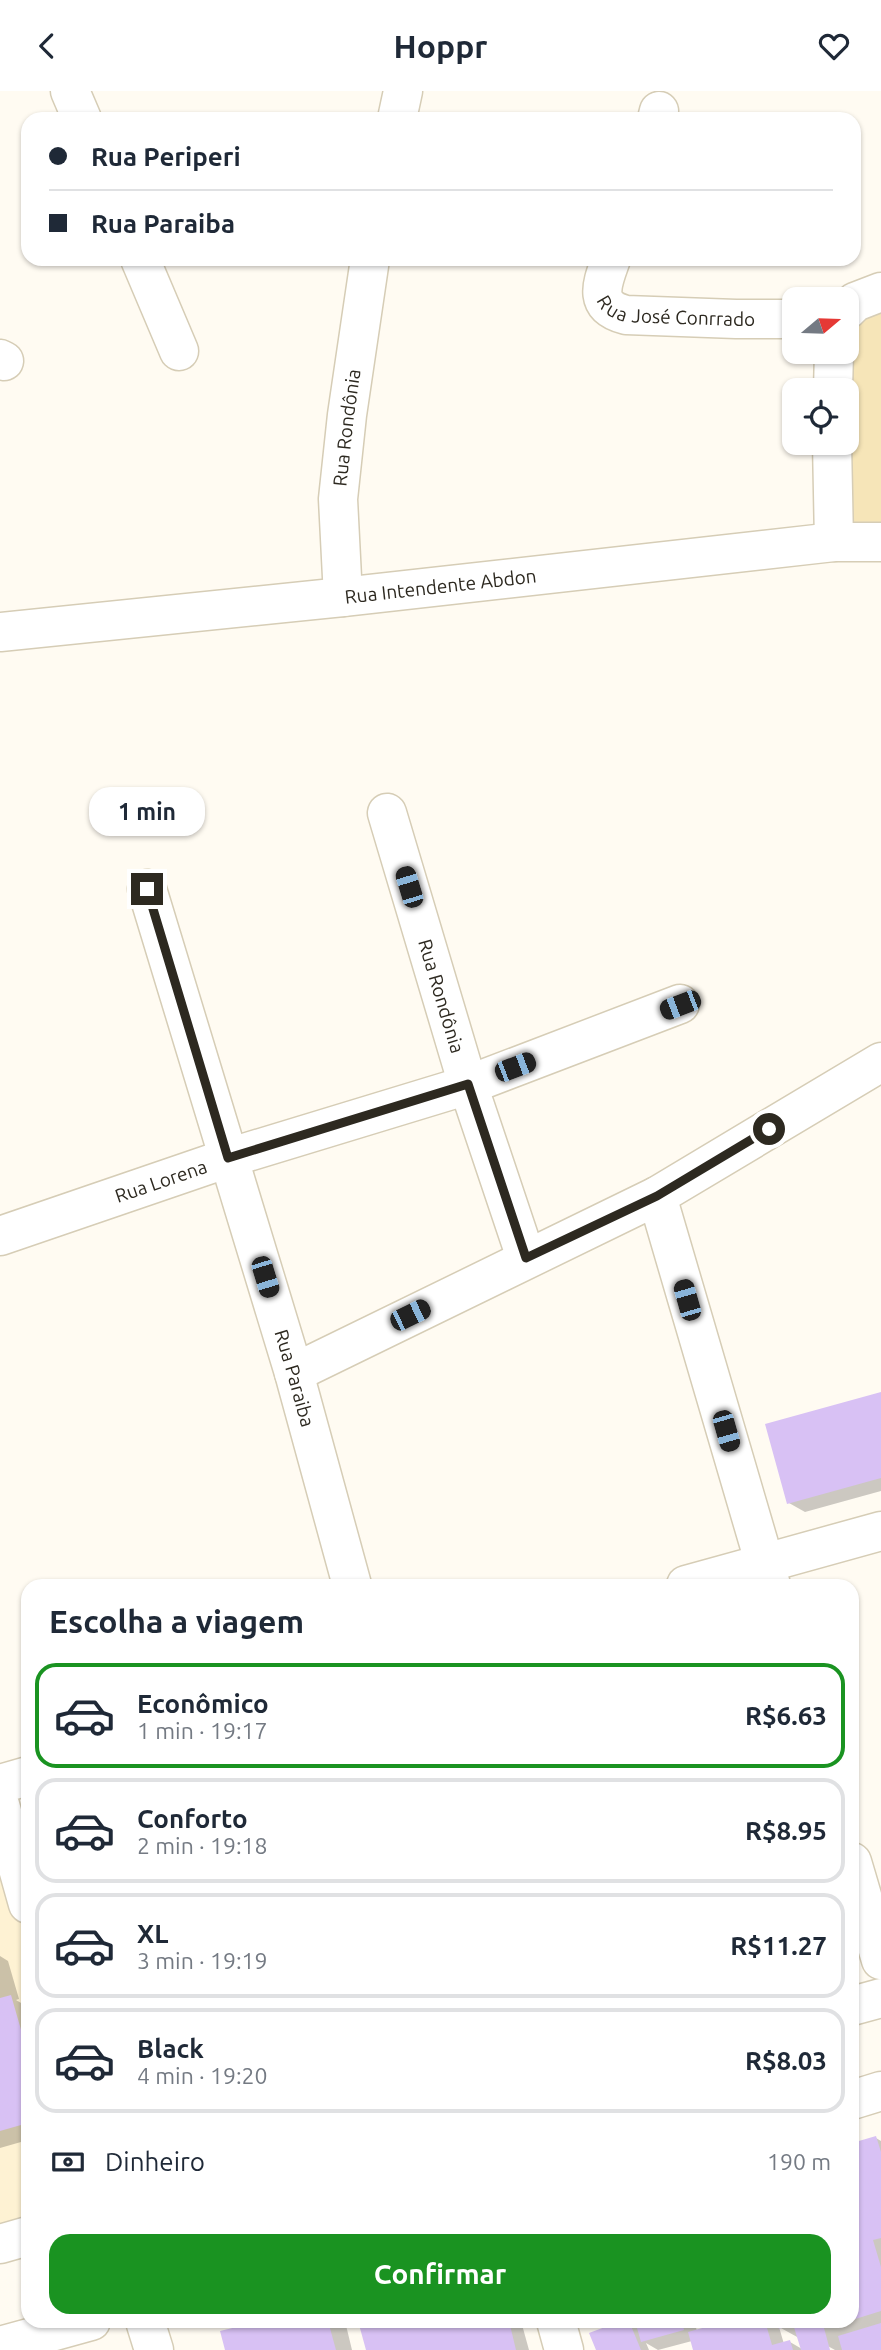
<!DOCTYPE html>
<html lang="pt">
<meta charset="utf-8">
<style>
body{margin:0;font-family:Ubuntu,sans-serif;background:#f6f6f7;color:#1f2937;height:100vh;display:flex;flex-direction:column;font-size:26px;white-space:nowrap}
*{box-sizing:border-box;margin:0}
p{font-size:23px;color:#747a83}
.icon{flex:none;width:38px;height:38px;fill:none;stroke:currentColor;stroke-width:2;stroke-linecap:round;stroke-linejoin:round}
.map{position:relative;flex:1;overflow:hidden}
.side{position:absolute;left:21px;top:1488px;width:838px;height:749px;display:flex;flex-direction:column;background:#fff;border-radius:21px;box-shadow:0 2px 5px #0004}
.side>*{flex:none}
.guide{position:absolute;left:21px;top:21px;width:840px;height:154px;border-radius:21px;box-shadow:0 2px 5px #0004;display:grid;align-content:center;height:154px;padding:0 28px;background:#fff}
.needle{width:46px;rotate:71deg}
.controls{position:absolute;left:782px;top:196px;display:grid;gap:14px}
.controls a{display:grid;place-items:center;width:77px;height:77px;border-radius:14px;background:#fff;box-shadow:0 2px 5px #0004;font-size:35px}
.end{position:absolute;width:32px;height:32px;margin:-16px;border:9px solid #2d2920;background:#fff;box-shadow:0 0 0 4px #fff}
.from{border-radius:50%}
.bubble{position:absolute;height:49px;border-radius:21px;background:#fff;box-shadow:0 2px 5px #0004;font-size:23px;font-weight:700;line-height:49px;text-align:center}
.car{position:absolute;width:21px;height:42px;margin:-21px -10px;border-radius:9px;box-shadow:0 0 5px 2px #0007;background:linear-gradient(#222 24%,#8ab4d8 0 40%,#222 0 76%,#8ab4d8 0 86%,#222 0)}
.guide b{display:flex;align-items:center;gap:24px;height:66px;font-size:26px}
.guide b+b{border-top:2px solid #e0e1e3}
.guide i{width:18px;height:18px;background:#1f2937}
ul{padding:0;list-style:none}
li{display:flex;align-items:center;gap:21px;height:105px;margin:0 14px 10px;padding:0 14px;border:4px solid #e0e1e3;border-radius:21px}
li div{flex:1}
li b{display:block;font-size:26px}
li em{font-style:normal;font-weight:700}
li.current{border-color:#1a9321}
li>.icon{width:63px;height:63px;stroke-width:1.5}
h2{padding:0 28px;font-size:32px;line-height:84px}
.pay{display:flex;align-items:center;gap:18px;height:77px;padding:0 28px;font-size:26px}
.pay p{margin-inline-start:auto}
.primary-button{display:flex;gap:14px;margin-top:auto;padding:14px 28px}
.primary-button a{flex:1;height:80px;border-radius:21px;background:#1a9321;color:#fff;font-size:28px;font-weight:700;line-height:80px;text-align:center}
header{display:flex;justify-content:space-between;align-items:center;height:91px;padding:0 28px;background:#fff;font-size:32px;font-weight:700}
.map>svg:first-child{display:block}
.built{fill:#fef2d3}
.green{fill:#f6e5b8}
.shadow{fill:#0003;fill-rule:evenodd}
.building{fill:#d8c1f4}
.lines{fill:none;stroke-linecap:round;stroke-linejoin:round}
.minor-casing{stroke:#d6cdb6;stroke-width:41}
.major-casing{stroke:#d6cdb6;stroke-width:41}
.minor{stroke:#fff;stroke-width:38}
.major{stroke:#fff;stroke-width:38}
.route{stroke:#2d2920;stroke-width:9}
.labels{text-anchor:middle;stroke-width:5;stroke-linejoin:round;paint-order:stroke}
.street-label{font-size:19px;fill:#2d2920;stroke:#fffbf2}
</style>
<header><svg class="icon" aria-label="back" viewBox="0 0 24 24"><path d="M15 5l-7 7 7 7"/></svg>Hoppr<svg class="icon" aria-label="heart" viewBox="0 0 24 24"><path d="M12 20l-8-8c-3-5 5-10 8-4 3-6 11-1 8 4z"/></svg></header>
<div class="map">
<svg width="881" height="2259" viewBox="0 0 881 2259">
<rect width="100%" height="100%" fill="#fffbf2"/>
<path class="built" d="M0 1748 28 1838V2134L0 2142Z"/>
<path class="green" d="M881 214V444H843L847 352V257L850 234Z"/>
<path class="shadow" d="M881 1303V1400L805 1421 789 1412Z
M0 1865 8 1870 19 1908 16 1909 28 1916V2049L0 2057Z
M876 2047 881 2050V2259H835L824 2253 828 2259H695L692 2250 658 2259 646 2252 649 2259H598L592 2243 626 2230 638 2234 637 2230H694L697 2240 710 2236 698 2230H775L779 2232V2230H852V2054ZM779 2236 799 2247 802 2258 790 2251 784 2253Z
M268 2230H345L352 2259H227L222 2241Z
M360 2230H521L529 2259H368Z"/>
<path class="building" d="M881 1301V1387L787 1413 765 1333Z
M11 1904 28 1963V2032L0 2040V1907Z
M876 2045 881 2061V2147L873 2149 881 2176V2220L852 2229V2052Z
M261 2230H328L336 2259H225L220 2240Z
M358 2230H509L516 2259H366Z
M621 2230H629L641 2259H596L589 2242Z
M635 2230H682L684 2239 641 2251Z
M727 2230H765L772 2254 790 2249 793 2259H693L688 2241Z
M777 2230H847L824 2237 830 2259H801L793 2233 779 2238Z
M881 2232V2259H842L838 2245Z"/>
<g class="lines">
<g class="minor-casing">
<g id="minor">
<path d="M70 0 82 28"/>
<path d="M397 28 403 0"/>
<path d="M657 28 659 20"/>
<path d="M140 168 179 260"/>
<path id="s1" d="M611 168C602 193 592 215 626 224L736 228H794"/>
<path d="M847 219 855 211 881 201"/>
<path d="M0 268 4 270"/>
<path d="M833 299 834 261"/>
<path d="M832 352 834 451"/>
<path id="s2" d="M343 506 338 408 347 324 370 168"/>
<path id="s3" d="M0 541 343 506 834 451H881"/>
<path id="s4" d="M387 722 468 994 526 1167"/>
<path id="s5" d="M147 798 294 1282 352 1494"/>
<path d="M657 1105 771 1494"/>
<path id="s6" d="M0 1145 228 1067 468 994 680 913"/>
<path d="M294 1282 657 1105 881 971"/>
<path d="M686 1494 881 1440"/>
<path d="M0 1693 28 1685"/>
<path d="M0 1714 28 1813"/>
<path d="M852 1771 881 1869"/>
<path d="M145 2230 154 2259"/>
<path d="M556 2230 564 2259"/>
</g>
</g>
<g class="major-casing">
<path id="major" d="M852 1915 881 1907
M852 2009 881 2000
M0 2153 28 2145
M0 2255 91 2230"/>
</g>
<use href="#minor" class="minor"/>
<use href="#major" class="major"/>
</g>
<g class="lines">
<path class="route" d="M147 798 228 1067 468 993 526 1167 657 1105 769 1038"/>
</g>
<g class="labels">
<g class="street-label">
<text dy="7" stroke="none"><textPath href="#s1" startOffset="119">Rua José Conrrado</textPath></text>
<text dy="7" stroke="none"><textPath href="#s2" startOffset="170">Rua Rondônia</textPath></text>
<text dy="7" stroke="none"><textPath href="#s3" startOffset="443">Rua Intendente Abdon</textPath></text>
<text dy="7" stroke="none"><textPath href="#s4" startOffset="191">Rua Rondônia</textPath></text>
<text dy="7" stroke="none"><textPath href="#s6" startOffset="170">Rua Lorena</textPath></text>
<text dy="7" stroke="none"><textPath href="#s5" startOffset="511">Rua Paraiba</textPath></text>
</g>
</g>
</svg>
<div class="controls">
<a><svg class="needle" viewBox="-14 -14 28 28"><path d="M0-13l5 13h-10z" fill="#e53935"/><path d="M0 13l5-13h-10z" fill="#747a83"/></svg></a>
<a><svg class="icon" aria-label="locate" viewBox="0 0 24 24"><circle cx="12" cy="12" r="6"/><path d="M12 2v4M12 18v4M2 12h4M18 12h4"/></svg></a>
</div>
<i class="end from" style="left:769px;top:1038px"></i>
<i class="end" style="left:147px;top:798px"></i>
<div class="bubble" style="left:89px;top:696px;width:116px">1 min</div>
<i class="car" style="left:409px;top:796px;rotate:343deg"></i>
<i class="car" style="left:680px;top:914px;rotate:249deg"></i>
<i class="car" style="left:515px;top:976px;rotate:69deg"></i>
<i class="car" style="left:265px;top:1186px;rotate:163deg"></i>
<i class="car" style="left:687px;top:1209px;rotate:344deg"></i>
<i class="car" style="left:410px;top:1224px;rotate:64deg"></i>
<i class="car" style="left:726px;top:1340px;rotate:164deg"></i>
<div class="guide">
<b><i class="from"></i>Rua Periperi</b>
<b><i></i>Rua Paraiba</b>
</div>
<section class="side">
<h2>Escolha a viagem</h2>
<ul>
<li class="current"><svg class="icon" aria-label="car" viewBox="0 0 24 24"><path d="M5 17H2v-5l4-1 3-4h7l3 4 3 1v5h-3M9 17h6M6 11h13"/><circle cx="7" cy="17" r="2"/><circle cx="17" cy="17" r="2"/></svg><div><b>Econômico</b><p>1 min · 19:17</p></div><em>R$6.63</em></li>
<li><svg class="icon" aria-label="car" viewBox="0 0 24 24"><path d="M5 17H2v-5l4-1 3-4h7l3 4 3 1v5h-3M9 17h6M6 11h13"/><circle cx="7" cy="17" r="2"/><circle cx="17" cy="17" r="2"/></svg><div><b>Conforto</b><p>2 min · 19:18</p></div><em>R$8.95</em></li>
<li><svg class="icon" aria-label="car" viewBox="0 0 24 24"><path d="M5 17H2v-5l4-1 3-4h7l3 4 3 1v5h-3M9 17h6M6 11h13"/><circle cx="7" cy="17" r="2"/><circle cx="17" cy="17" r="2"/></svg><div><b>XL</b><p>3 min · 19:19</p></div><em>R$11.27</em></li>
<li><svg class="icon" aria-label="car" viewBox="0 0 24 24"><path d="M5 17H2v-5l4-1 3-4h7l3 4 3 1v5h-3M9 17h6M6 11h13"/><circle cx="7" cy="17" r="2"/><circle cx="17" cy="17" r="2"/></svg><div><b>Black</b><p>4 min · 19:20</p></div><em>R$8.03</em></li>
</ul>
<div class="pay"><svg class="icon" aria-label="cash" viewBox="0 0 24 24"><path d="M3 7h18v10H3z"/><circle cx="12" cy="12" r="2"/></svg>Dinheiro<p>190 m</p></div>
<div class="primary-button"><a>Confirmar</a></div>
</section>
</div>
